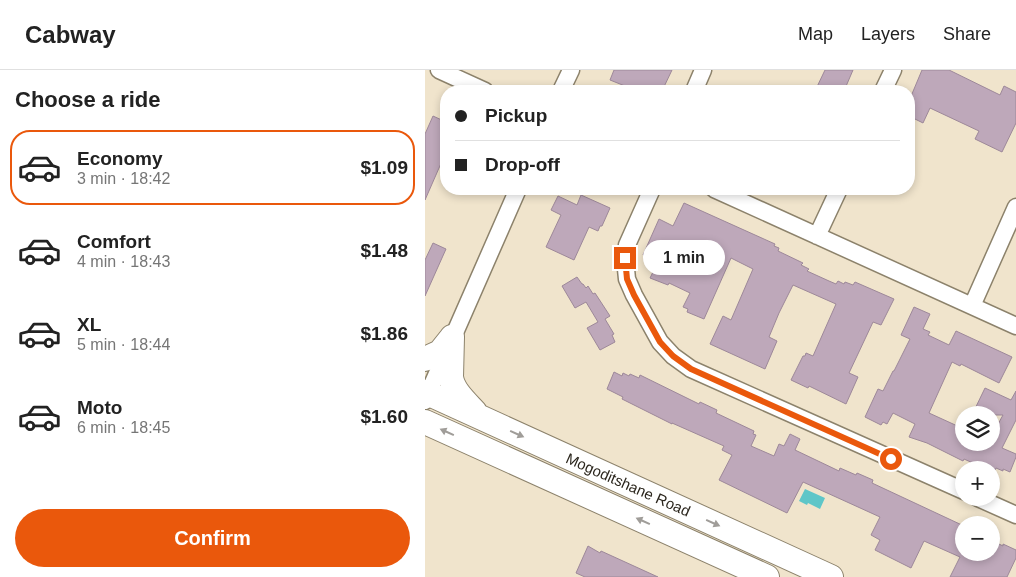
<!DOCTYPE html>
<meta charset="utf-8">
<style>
body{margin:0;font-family:Helvetica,sans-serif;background:#f2f2f2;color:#222;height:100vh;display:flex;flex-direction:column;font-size:19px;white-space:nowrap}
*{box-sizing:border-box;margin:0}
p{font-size:16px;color:#767676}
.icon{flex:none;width:28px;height:28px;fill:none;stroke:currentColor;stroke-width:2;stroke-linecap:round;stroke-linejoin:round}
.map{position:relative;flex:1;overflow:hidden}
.side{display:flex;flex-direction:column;background:#fff;width:425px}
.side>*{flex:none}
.top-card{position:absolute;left:15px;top:15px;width:475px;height:110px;border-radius:20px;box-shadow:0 2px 8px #0003;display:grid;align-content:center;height:110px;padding:0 15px;background:#fff}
.controls{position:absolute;left:530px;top:336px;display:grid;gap:10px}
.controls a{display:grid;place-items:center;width:45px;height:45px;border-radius:50%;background:#fff;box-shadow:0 2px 8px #0003;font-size:25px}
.end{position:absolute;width:22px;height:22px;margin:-11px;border:6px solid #ea580c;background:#fff;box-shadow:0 0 0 2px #fff}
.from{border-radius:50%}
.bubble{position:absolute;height:35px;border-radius:18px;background:#fff;box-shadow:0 2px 8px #0003;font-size:16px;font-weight:700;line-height:35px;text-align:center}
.top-card b{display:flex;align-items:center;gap:18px;height:48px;font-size:19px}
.top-card b+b{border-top:1px solid #e0e0e0}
.top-card i{width:12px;height:12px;background:#222}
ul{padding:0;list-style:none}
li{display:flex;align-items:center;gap:15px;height:75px;margin:0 10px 8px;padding:0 5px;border:2px solid transparent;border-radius:20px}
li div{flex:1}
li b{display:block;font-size:19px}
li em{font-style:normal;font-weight:700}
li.on{border-color:#ea580c}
li>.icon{width:45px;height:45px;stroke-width:1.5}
h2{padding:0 15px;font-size:22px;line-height:60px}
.primary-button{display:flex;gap:10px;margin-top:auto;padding:10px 15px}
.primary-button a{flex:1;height:58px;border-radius:30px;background:#ea580c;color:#fff;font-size:20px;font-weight:700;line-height:58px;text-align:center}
header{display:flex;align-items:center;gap:30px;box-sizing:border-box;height:70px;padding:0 25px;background:#fff;border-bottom:1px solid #e0e0e0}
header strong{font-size:24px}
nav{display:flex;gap:28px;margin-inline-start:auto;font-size:18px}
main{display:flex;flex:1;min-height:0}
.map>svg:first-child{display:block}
.water{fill:#5fc6c8}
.building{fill:#bea8ba;stroke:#9d8899}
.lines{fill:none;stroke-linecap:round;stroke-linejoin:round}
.minor-casing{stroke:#8c826b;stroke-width:19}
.secondary-casing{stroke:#8c826b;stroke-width:26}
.minor{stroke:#fff;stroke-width:16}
.secondary{stroke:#fff;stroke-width:24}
.oneway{fill:#a09d99}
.route{stroke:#ea580c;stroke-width:6}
.labels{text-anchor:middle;stroke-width:5;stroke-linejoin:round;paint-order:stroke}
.street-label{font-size:15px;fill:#2b261d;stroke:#fff}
</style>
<header>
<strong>Cabway</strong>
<nav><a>Map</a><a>Layers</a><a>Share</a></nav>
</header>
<main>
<section class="side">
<h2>Choose a ride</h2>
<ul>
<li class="on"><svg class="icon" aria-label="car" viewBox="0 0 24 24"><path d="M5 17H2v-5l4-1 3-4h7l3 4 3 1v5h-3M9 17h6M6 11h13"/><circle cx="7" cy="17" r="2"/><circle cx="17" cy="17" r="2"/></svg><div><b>Economy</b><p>3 min · 18:42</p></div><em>$1.09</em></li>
<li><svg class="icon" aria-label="car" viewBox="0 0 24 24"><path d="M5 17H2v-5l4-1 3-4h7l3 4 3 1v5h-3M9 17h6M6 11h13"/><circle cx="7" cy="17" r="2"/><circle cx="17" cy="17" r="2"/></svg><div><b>Comfort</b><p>4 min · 18:43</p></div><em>$1.48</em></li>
<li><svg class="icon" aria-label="car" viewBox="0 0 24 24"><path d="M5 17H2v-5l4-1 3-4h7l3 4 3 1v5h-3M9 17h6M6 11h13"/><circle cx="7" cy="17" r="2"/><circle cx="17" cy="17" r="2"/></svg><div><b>XL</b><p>5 min · 18:44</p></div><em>$1.86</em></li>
<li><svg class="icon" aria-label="car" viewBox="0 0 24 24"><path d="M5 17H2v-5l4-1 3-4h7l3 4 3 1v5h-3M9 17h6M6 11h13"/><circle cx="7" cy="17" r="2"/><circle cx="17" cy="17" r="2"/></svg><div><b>Moto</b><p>6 min · 18:45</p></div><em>$1.60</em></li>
</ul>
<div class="primary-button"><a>Confirm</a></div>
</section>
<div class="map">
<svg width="591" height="507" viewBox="0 0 591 507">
<rect width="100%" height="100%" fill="#f0e4cc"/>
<path class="water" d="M380 419 400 428 395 439 383 433 382 435 374 431Z"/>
<path class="building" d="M189 0H247L237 21H203L205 18 185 10Z
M400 0H428L419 21H390Z
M497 0H524L575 25 579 16 591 22V53L577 82 550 69 554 61 505 38 498 53 484 46V31Z
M8 46 21 52V82L0 130V64Z
M156 125 185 138 177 156H175L173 161 164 157 149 190 121 177 136 145 126 140 133 126 152 135Z
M259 133 350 174 349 176 354 178 353 181 378 193 376 195 384 199 382 201 404 211 411 214 413 211 419 214 420 212 428 215 430 212 469 229 456 255 448 252 424 303 433 307 421 334 384 316 383 318 366 310 378 286H380L381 283 388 286 411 234 368 215 354 243 344 267 352 271 340 299 285 274 298 246 306 250 328 199 306 188 279 249 262 242 263 239 258 237 265 223 244 213 243 215 225 208 233 192 218 185 234 149 248 156Z
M8 173 21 179 0 226V190Z
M152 207 157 214H158L161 218 163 216 168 224 170 223 185 246 180 249 189 264 187 265 190 272 175 280 162 258 173 252 161 232 150 238 137 216Z
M489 237 505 244 498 259 505 262 503 265 524 275 531 261 587 287 574 313 536 294 535 296 527 292 504 343 539 359V372H566V367L578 345H547L560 318 586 330 591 321V350L577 378 591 384V387L585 402 578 399V401L571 398 570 400 560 396 559 398 539 389 538 391 502 373 484 367 490 354 468 343 462 354 458 352 456 355 440 347 453 319 458 321 468 301H469L485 269 476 265Z
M189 302 197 306 198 303 204 306 205 304 214 308 215 305 274 334 275 332 292 340 291 343 329 361 328 364 331 365 326 376 349 386 354 374 359 376 365 364 375 369 370 380 414 401 415 398 431 405 432 403 448 410 447 413 539 456V482H564L567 484 572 473 578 476V474L591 480V488L582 507H525L535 487 499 471 486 498 450 480 455 470 446 465 455 447 378 412 362 443 294 410 307 385 297 380 299 376 247 353V354L197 329 198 327 182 319Z
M163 476 175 483 176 481 233 507H160L151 503Z"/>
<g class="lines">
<g class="minor-casing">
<path id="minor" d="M14 0 60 21
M136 21 146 0
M269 21 278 0
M458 21 468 0
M227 119 202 175 200 189 202 209 209 225 235 272 248 286 266 299 539 421
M289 119 591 256
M392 166 414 119
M547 236 591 137
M0 331 93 119
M553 428 591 445"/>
</g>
<g class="secondary-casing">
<path id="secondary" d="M27 267 26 307C28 321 41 332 50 342
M0 289 15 282 27 267
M0 322 406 507
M0 352 342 507"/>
</g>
<use href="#minor" class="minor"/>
<use href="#secondary" class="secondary"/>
</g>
<defs><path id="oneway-solid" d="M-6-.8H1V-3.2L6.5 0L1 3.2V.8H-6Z" transform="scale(1.25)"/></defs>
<g class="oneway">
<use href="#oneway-solid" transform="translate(22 362) rotate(-156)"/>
<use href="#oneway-solid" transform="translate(92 364) rotate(24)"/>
<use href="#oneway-solid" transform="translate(218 451) rotate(-156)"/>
<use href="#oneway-solid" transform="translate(288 453) rotate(24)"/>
</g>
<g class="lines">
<path class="route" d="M200 188 202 209 209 225 235 272 248 286 266 299 466 389"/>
</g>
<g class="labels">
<g class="street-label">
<text transform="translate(203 415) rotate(24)" y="5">Mogoditshane Road</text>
</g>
</g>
</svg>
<div class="controls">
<a><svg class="icon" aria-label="layers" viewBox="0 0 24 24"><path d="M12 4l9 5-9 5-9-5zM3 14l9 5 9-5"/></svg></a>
<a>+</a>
<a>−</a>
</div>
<i class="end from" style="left:466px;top:389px"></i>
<i class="end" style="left:200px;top:188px"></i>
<div class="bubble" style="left:218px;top:170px;width:82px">1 min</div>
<div class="top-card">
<b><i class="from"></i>Pickup</b>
<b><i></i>Drop-off</b>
</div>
</div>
</main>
